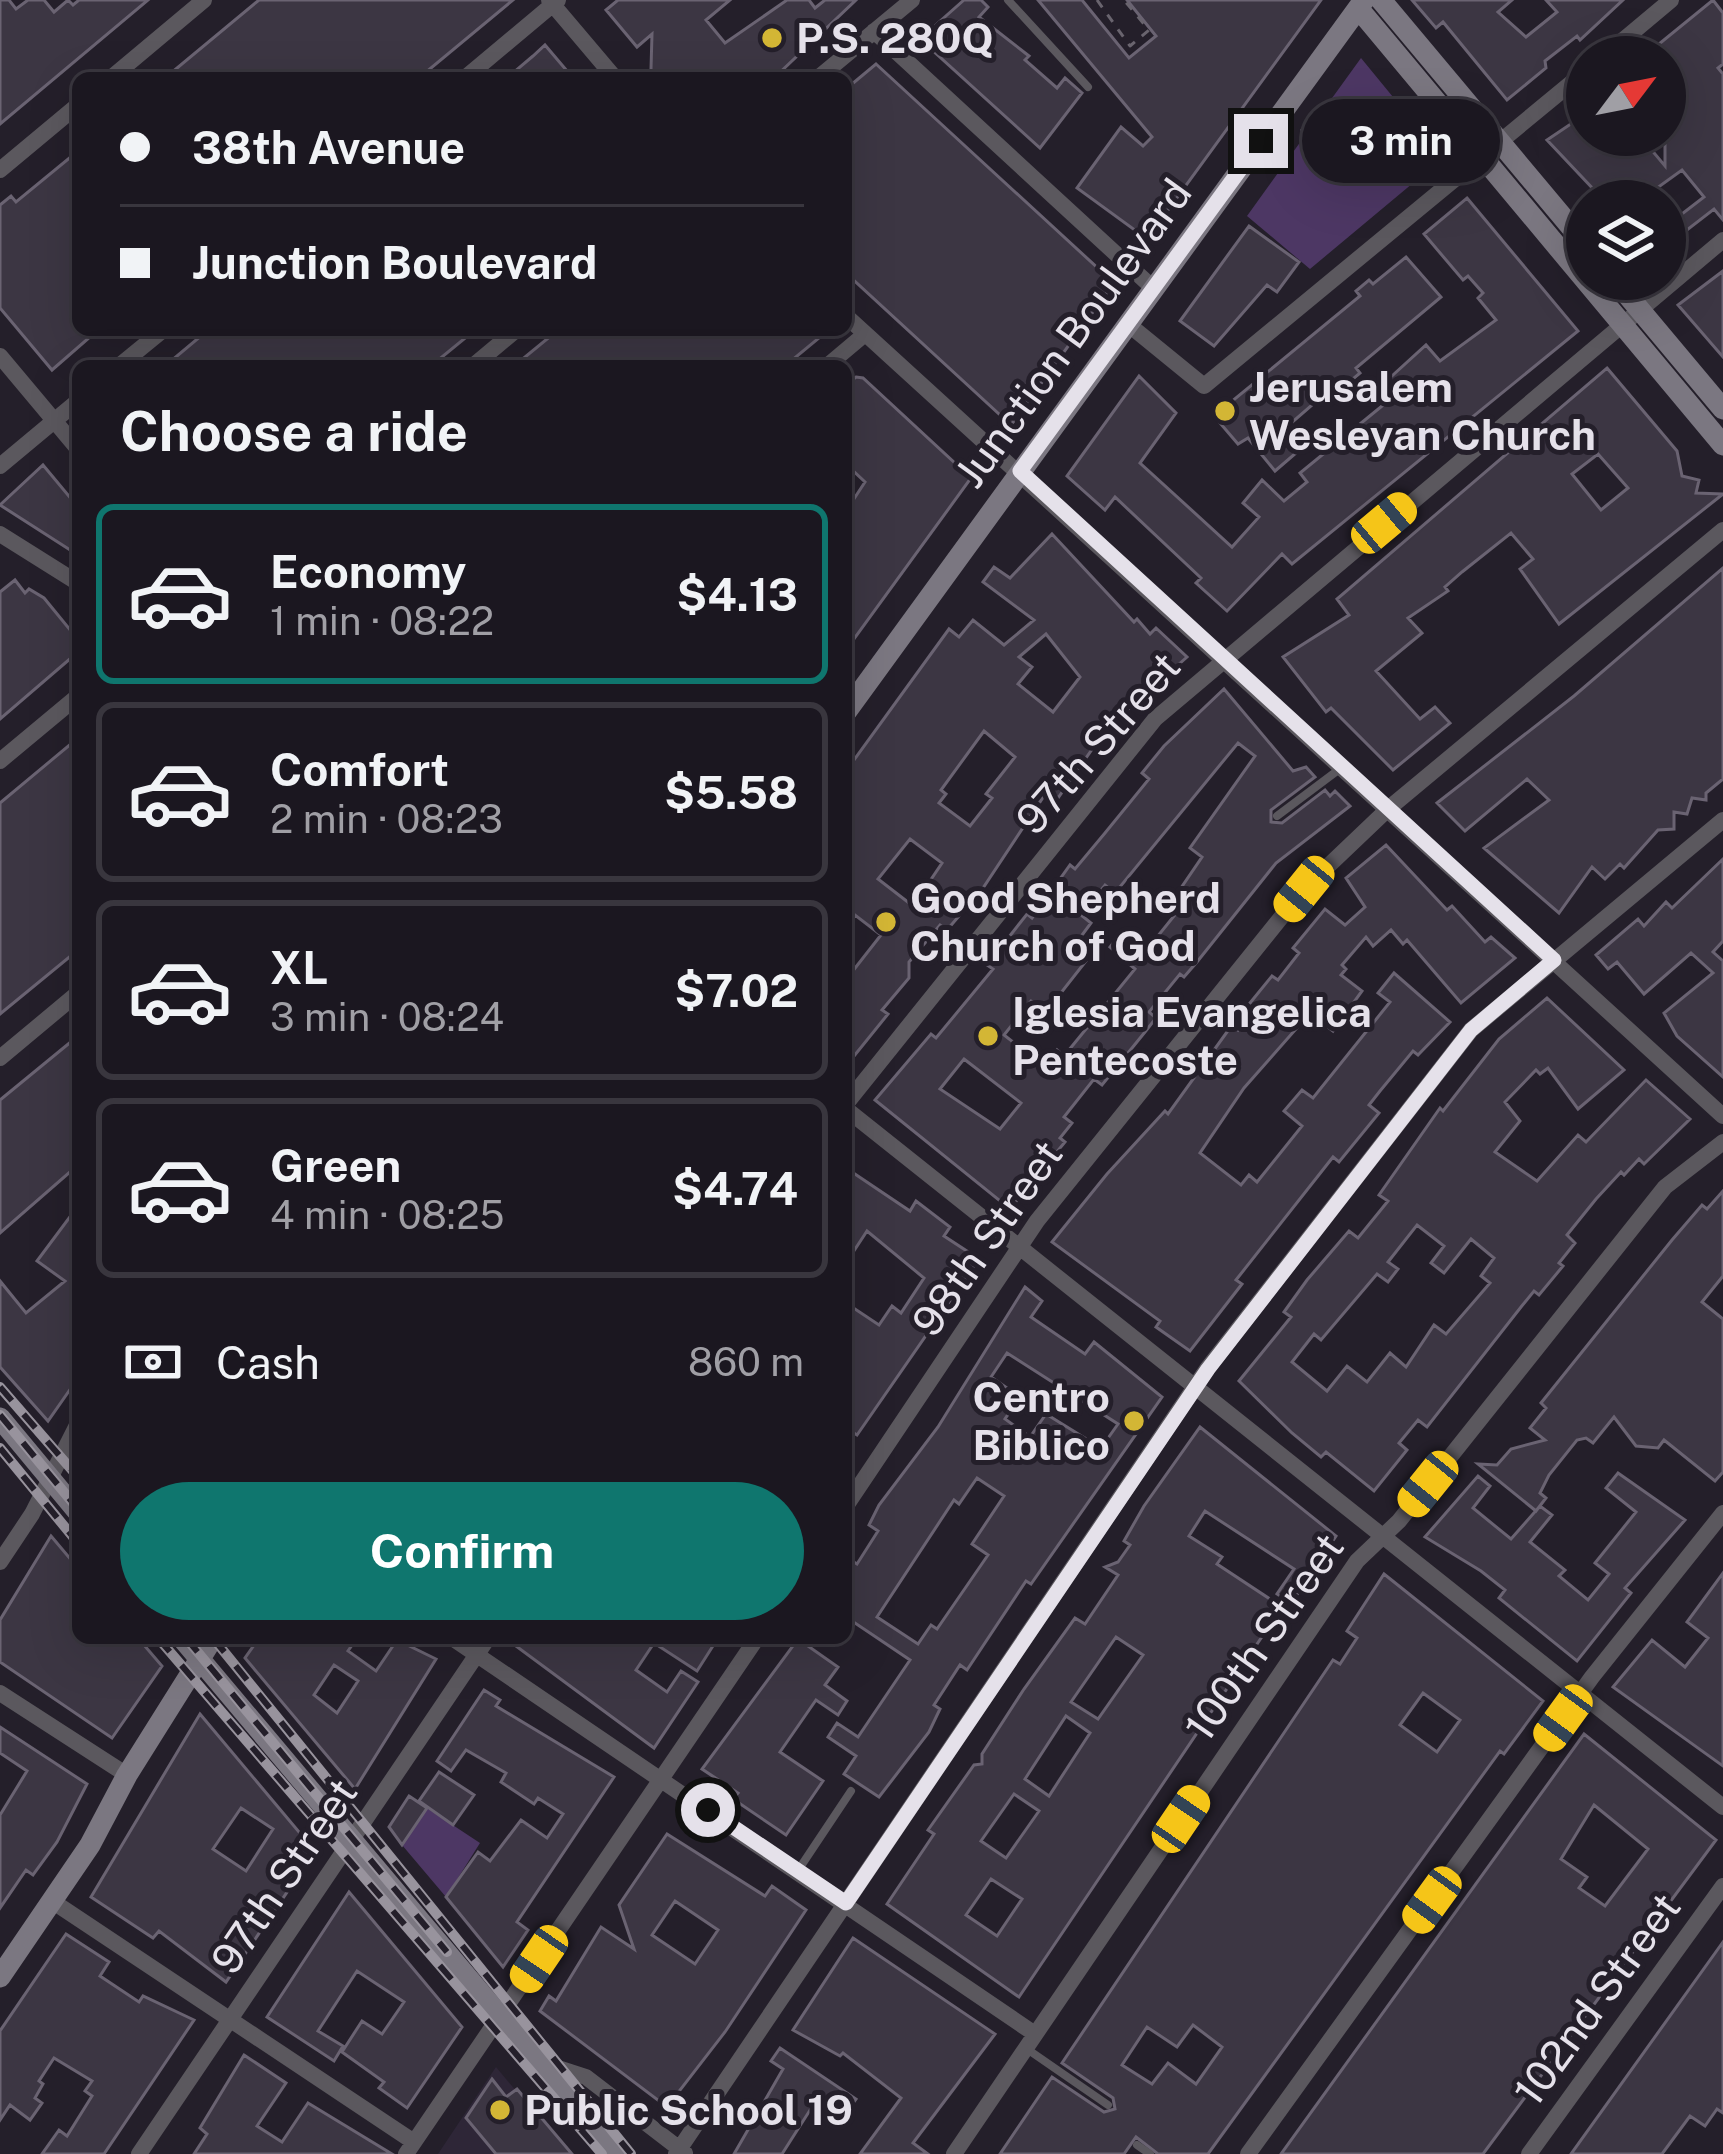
<!DOCTYPE html>
<meta charset="utf-8">
<style>
body{margin:0;font-family:"Public Sans",sans-serif;background:#28242d;color:#f1f3f6;height:100vh;display:flex;flex-direction:column;font-size:45px;white-space:nowrap}
*{box-sizing:border-box;margin:0}
p{font-size:39px;color:#a09fa5}
.icon{flex:none;width:66px;height:66px;fill:none;stroke:currentColor;stroke-width:2;stroke-linecap:round;stroke-linejoin:round}
.map{position:relative;flex:1;overflow:hidden}
.side{position:absolute;left:72px;top:360px;width:780px;height:1284px;display:flex;flex-direction:column;background:#1b1720;border-radius:18px;box-shadow:0 12px 48px #0002,0 0 0 3px #39363e}
.side>*{flex:none}
.banner{position:absolute;left:72px;top:72px;width:780px;height:264px;border-radius:18px;box-shadow:0 12px 48px #0002,0 0 0 3px #39363e;display:grid;align-content:center;height:264px;padding:0 48px;background:#1b1720}
.needle{width:78px;rotate:58deg}
.fabs{position:absolute;left:1566px;top:36px;display:grid;gap:24px}
.fabs a{display:grid;place-items:center;width:120px;height:120px;border-radius:50%;background:#1b1720;box-shadow:0 12px 48px #0002,0 0 0 3px #39363e;font-size:60px}
.end{position:absolute;width:54px;height:54px;margin:-27px;border:15px solid #e5e1ea;background:#111;box-shadow:0 0 0 6px #111}
.from{border-radius:50%}
.bubble{position:absolute;height:84px;border-radius:42px;background:#1b1720;box-shadow:0 12px 48px #0002,0 0 0 3px #39363e;font-size:39px;font-weight:700;line-height:84px;text-align:center}
.car{position:absolute;width:36px;height:72px;margin:-36px -18px;border-radius:15px;box-shadow:0 0 9px 3px #0007;background:linear-gradient(#f5c518 24%,#345 0 40%,#f5c518 0 76%,#345 0 86%,#f5c518 0)}
.banner b{display:flex;align-items:center;gap:42px;height:114px;font-size:45px}
.banner b+b{border-top:3px solid #39363e}
.banner i{width:30px;height:30px;background:#f1f3f6}
ul{padding:0;list-style:none}
li{display:flex;align-items:center;gap:36px;height:180px;margin:0 24px 18px;padding:0 24px;border:6px solid #39363e;border-radius:18px}
li div{flex:1}
li b{display:block;font-size:45px}
li em{font-style:normal;font-weight:700}
li.on{border-color:#0f766e}
li>.icon{width:108px;height:108px;stroke-width:1.5}
h2{padding:0 48px;font-size:54px;line-height:144px}
.pay{display:flex;align-items:center;gap:30px;height:132px;padding:0 48px;font-size:45px}
.pay p{margin-inline-start:auto}
.action{display:flex;gap:24px;margin-top:auto;padding:24px 48px}
.action a{flex:1;height:138px;border-radius:72px;background:#0f766e;color:#fff;font-size:48px;font-weight:700;line-height:138px;text-align:center}
.map>svg:first-child{display:block}
.built{fill:#2e2637}
.green{fill:#4d3764}
.building{fill:#3c3643;stroke:#6a6372;stroke-width:3;fill-rule:evenodd}
.lines{fill:none;stroke-linecap:round;stroke-linejoin:round}
.path{stroke:#69646e;stroke-width:3;stroke-dasharray:9 9;stroke-linecap:butt}
.lane{stroke:#5b585e;stroke-width:8}
.street{stroke:#5b585e;stroke-width:16}
.secondary{stroke:#7b7781;stroke-width:21}
.rail-casing{stroke:#98939d;stroke-width:10}
.rail{stroke:#241f2a;stroke-width:6;stroke-dasharray:18;stroke-linecap:butt}
.route{stroke:#e5e1ea;stroke-width:15}
.poi-dot{fill:#d3b635;stroke:#241f2a;stroke-width:4.5}
.labels{text-anchor:middle;stroke-width:10;stroke-linejoin:round;paint-order:stroke}
.poi-label{font-size:42px;font-weight:bold;fill:#e5e1ea;stroke:#241f2a;text-anchor:start}
.street-label{font-size:42px;fill:#e5e1ea;stroke:#241f2a}
</style>
<div class="map">
<svg width="1723" height="2154" viewBox="0 0 1723 2154">
<rect width="100%" height="100%" fill="#241f2a"/>
<path class="built" d="M496 2067 569 2154H438Z"/>
<path class="green" d="M1361 58 1443 158 1310 269 1247 216Z
M427 1808 480 1843 446 1897 402 1845Z"/>
<path class="building" d="M0 0H9L16 9 28 0H44L54 12 68 0 73 5 79 0H148L0 124Z
M259 0H513L419 78H165Z
M618 0H730L706 20 725 43 787 0H809L815 8 825 0H856L774 78H662L651 69 652 34 637 47 606 10Z
M964 0H981L988 7 979 17 1029 56 1025 60 1057 88 1065 78 1082 93 1040 148 920 39Z
M1038 0H1082L1129 58 1156 36 1127 0H1321L1147 239 1077 188 1121 127 1143 146 1152 137Z
M1412 0H1512L1498 12 1526 37 1557 12 1546 0H1623L1580 40 1577 36 1545 61 1546 68 1507 100 1443 22 1436 28Z
M1713 0 1723 13V64L1718 68 1723 74V220L1714 209 1665 247V227L1704 197 1682 170 1639 201H1586L1596 192 1547 140 1587 113V135H1639L1665 166V57H1643Z
M545 45 573 78H507L533 56Z
M876 64 1114 283 1011 425 846 273V89Z
M78 151V330H98L52 370 0 308V205L11 196 16 202Z
M1467 198 1578 331 1292 564 1282 554 1227 611 1196 583 1201 578 1115 497 1105 510 1067 476 1139 376 1176 413 1140 463 1232 547 1259 517 1243 503 1262 480 1284 501 1307 482 1300 473 1393 397 1382 385 1426 345 1440 361 1496 320 1478 298 1483 293 1468 276 1463 280 1424 234Z
M1249 226 1299 262 1277 292 1267 285 1214 346 1180 321Z
M1406 257 1441 297 1356 368 1360 373 1346 385 1342 379 1290 424 1293 429 1284 437 1296 453 1275 471 1248 438 1238 444 1214 416 1360 296 1356 291 1369 280 1373 284Z
M1723 271V357L1678 305Z
M208 330H475L431 366H165Z
M558 330H811L819 338 785 366H514Z
M1607 368 1677 451 1682 476 1699 480 1696 493 1723 494 1559 624 1520 569 1533 559 1511 533 1462 572 1445 587 1448 591 1408 618 1422 633 1376 671 1420 719 1435 707 1450 723 1393 770 1331 708 1326 712 1283 657 1349 615 1337 599ZM1598 454 1628 488 1601 510 1572 474Z
M856 377 863 378 971 478 846 650V511L865 482 846 464V385Z
M43 465 78 507V555L0 505Z
M1052 534 1134 622 1137 619 1150 634 1156 628 1187 657 1107 728 1058 798 1048 790 983 888 947 930 940 925 909 962V978L882 1010 888 1014 846 1066V967L852 972 881 935 855 915 846 926V771L949 629 959 637 973 620 1004 645 1034 620 983 582 994 567 1010 578ZM1046 634 1080 677 1053 712 1018 684 1032 667 1019 657ZM984 731 1015 757 986 794 992 798 970 826 939 803 946 794 941 790ZM910 839 942 863 913 906 878 879Z
M1723 568V779L1706 793V800L1692 798 1687 814 1674 812V829L1658 830 1624 868 1620 864 1605 879 1592 867 1559 913 1484 848 1549 800 1527 779 1465 831 1437 803 1574 696Z
M15 580 25 593 29 589 44 598 71 631 78 626V652L0 719V592Z
M1224 689 1293 771 1306 767 1315 777 1271 810V822L1282 823 1325 790 1330 796 1335 791 1350 806 1276 863 1197 962 1184 977 1180 974 1149 1012 1156 1018 1145 1032 1102 1085 1094 1079 1064 1117 1072 1123 1060 1138 1065 1142 1010 1209 875 1100 931 1034 936 1038 993 969 987 965 1027 914 1032 918 1070 865 1075 869 1105 833 1149 779 1142 773 1164 746ZM1238 743 1255 756 1190 848 1202 857 1166 910 1174 916 1145 952 1120 934 1110 947 1135 969 1064 1056 1057 1050 1044 1066 1004 1035 1031 1001 1046 1012 1086 961 1071 950 1091 923 1081 915 1105 885 1115 893ZM964 1059 1021 1103 1000 1129 940 1089Z
M78 738V950L0 1014V803Z
M1386 845 1447 910 1452 906 1485 942 1491 937 1515 958 1461 1003 1407 940 1403 944 1391 930 1373 946 1366 937 1342 965 1346 969 1341 975 1362 991 1333 1031 1310 1013 1244 1088 1200 1153 1241 1185 1249 1175 1257 1182 1302 1126 1284 1111 1302 1090 1313 1098 1390 1002 1378 993 1394 973 1450 1022 1418 1055 1413 1051 1380 1091 1369 1105 1379 1113 1339 1162 1333 1157 1236 1280 1242 1284 1190 1351 1156 1327 1160 1321 1052 1242 1107 1174 1165 1111 1168 1114 1232 1025 1238 1030 1256 1007 1250 1003 1272 976 1278 980 1299 953 1293 948 1325 909 1345 925 1365 907 1346 878Z
M1723 859V941L1713 952 1723 961V1077L1677 1036 1664 1013 1713 973 1691 953 1644 994 1617 962 1608 969 1596 955 1638 919 1644 926 1666 902 1672 908Z
M1547 998 1624 1070 1578 1109 1548 1068 1540 1074 1536 1070 1505 1102 1520 1121 1495 1152 1537 1181 1578 1135 1586 1142 1646 1080 1690 1119 1644 1164 1639 1159 1624 1175 1621 1172 1596 1199 1567 1235 1575 1243 1559 1263 1563 1266 1539 1295 1534 1291 1521 1307 1427 1427 1418 1420 1399 1443 1407 1450 1374 1491 1326 1452 1321 1457 1292 1433 1239 1381 1291 1317 1284 1312 1307 1280 1349 1231 1358 1238 1388 1201 1379 1195 1440 1108 1443 1111 1499 1039ZM1417 1225 1444 1246 1431 1263 1444 1273 1471 1239 1494 1258 1481 1276 1490 1283 1446 1334 1434 1325 1406 1367 1390 1353 1367 1382 1347 1366 1327 1391 1292 1362 1314 1334 1321 1340 1377 1274 1388 1282 1398 1269 1388 1262Z
M78 1036V1165L0 1233V1100Z
M846 1168 910 1211 916 1201 950 1227 944 1236 979 1259 857 1435 846 1428V1303L879 1325 892 1306 901 1313 924 1278 867 1231 846 1263Z
M1723 1191V1276L1702 1302 1723 1319V1472L1715 1481 1664 1440 1658 1448 1636 1446 1614 1417 1593 1443 1586 1438 1577 1440 1549 1475 1540 1493 1546 1498 1536 1511 1478 1464 1497 1465 1511 1449 1545 1440 1530 1428 1546 1408 1541 1403 1672 1240 1702 1205 1707 1209Z
M78 1206V1378L48 1421 0 1367V1281L26 1313 65 1281 37 1261Z
M1025 1287 1042 1301 1031 1317 1085 1354 1094 1342 1162 1397 1031 1584 1026 1581 967 1670 960 1665 934 1705 940 1709 929 1732 879 1797 844 1774 856 1756 828 1737 837 1723 858 1737 910 1660 846 1617V1557L857 1564 878 1531 869 1525 879 1505 938 1427ZM1007 1353 1118 1424 1101 1448 1046 1414 1030 1437 1005 1419 1020 1397 991 1377ZM977 1478 1004 1496 972 1544 988 1555 937 1629 931 1625 918 1644 877 1617 954 1500 959 1504Z
M1200 1427 1336 1536 1291 1604 1277 1594 1294 1569 1205 1511 1189 1536 1222 1557 1217 1564 1282 1607 1019 1997 887 1904 934 1834 928 1830 974 1765 982 1764V1754L1024 1689 1075 1618 1085 1624 1118 1575 1105 1567 1118 1562 1130 1545 1124 1541 1144 1506ZM1116 1637 1143 1655 1098 1719 1071 1702ZM1066 1716 1090 1733 1049 1796 1025 1779ZM1014 1794 1039 1811 1006 1858 981 1841ZM991 1879 1022 1899 997 1936 966 1915Z
M1618 1473 1685 1520 1625 1588 1631 1593 1577 1661 1499 1598 1505 1590 1481 1571 1425 1537 1478 1476 1490 1486 1473 1508 1511 1539 1540 1506 1552 1515 1530 1542 1565 1570 1559 1576 1588 1600 1609 1574 1595 1563 1636 1512 1606 1488Z
M51 1536 78 1568V1638H138L162 1666 112 1738 0 1662V1620Z
M1723 1573V1766L1613 1687 1652 1640 1685 1667 1708 1638 1687 1622Z
M1384 1574 1543 1701 1504 1754 1500 1751 1208 2154H1158L1136 2137 1124 2154H1000L1052 2077 1104 2112 1115 2109 1113 2098 1062 2063 1333 1660 1340 1664 1357 1638 1347 1631ZM1423 1693 1460 1720 1437 1752 1400 1725ZM1193 2025 1222 2047 1196 2084 1168 2063 1152 2084 1122 2065 1147 2027 1177 2047Z
M259 1638H357L348 1651 376 1671 397 1640 436 1659 355 1789 245 1658ZM334 1665 358 1681 337 1713 314 1695Z
M505 1638H718L697 1671 654 1643 636 1670 667 1692 681 1671 698 1682 654 1748Z
M798 1639 838 1667 825 1685 847 1701 838 1715 816 1700 780 1752 823 1781 786 1835 733 1799 738 1793 702 1769Z
M484 1690 500 1700 496 1706 614 1777 517 1922 528 1930 503 1967 446 1897 478 1852 490 1861 521 1820 547 1838 563 1814 538 1798 534 1804 501 1782 506 1773 466 1750 451 1771 437 1761Z
M200 1714 315 1851 226 1982 159 1931 153 1938 91 1897ZM241 1808 273 1829 246 1871 213 1849Z
M0 1727 87 1784 57 1842 33 1875 26 1870 0 1908V1815L27 1771 0 1753Z
M1584 1734 1716 1840 1483 2154H1281ZM1594 1805 1648 1849 1605 1906 1579 1888 1587 1877 1561 1859Z
M439 1772 474 1795 453 1825 419 1801Z
M409 1796 427 1808 402 1845 389 1827Z
M667 1834 765 1896 772 1886 806 1910 725 2032 667 2107 540 2011 549 1996 556 2001 601 1927 634 1949 619 1905ZM675 1901 718 1930 695 1964 652 1935Z
M349 1892 462 2027 407 2108 379 2088 384 2082 342 2052 362 2021 382 2034 404 2002 357 1971 318 2031 343 2046 334 2061 267 2017Z
M66 1934 109 1962 100 1976 139 2002 143 1996 194 2020 104 2154H42L59 2130 67 2136 92 2096 85 2091 92 2081 54 2058 39 2081 43 2084 35 2098 42 2103 30 2120 10 2105 0 2120V2031Z
M853 1938 995 2034 913 2143 928 2154H860L901 2098 843 2053 840 2056 793 2030Z
M1723 1942V2113L1717 2109 1705 2126 1690 2116 1662 2154H1571Z
M780 2048 856 2099 845 2114 819 2096 782 2154H734L783 2069 771 2061Z
M244 2055 286 2083 257 2126 282 2142 308 2103 392 2154H194L207 2134 200 2128Z
M492 2079 506 2097 517 2089 572 2154H496L466 2118Z"/>
<g class="lines">
<path class="path" d="M1097 0 1130 46 1149 30 1124 0
M1301 129 1315 143"/>
<path class="lane" d="M1008 0 1088 87
M1277 816 1341 768
M799 1869 851 1791
M1027 2049 1108 2105
M1137 2145 1150 2154"/>
<path class="street" d="M549 0 615 78
M874 31 1153 288
M1603 57 1671 0
M111 78 204 0
M465 78 558 0
M818 78 912 0
M0 170 78 105
M846 316 1723 1116
M1128 324 1204 386 1587 70
M0 356 78 449
M119 366 163 330
M473 366 516 330
M827 366 865 334
M0 466 78 401
M0 534 78 583
M0 761 78 696
M0 1058 78 993
M846 1104 1155 719 1723 240
M846 1109 1723 1807
M846 1506 1037 1221 1304 889 1388 809 1723 530
M0 1562 32 1514 78 1423
M452 1638 1035 2034
M0 1693 127 1775
M52 1901 414 2142
M543 2063 586 2077 685 2153
M139 2154 488 1638
M406 2154 757 1638
M676 2154 1207 1369 1471 1030 1723 820
M954 2154 1357 1561 1399 1521 1665 1187 1723 1142
M1248 2154 1592 1677 1723 1513
M1529 2154 1723 1886"/>
<path class="secondary" d="M1381 0 1587 246
M1358 8 1723 445
M1614 279 1723 409
M846 712 1364 0
M0 1418 78 1512
M182 1638 616 2154
M0 1977 90 1845 127 1775 213 1638"/>
<g class="rail-casing">
<path id="rail" d="M0 1387 78 1477
M0 1415 78 1509
M0 1448 78 1543
M158 1638 602 2154
M186 1638 447 1952
M213 1638 631 2154"/>
</g>
<use href="#rail" class="rail"/>
</g>
<g class="lines">
<path class="route" d="M708 1810 846 1903 1208 1369 1471 1030 1554 960 1020 471 1261 141"/>
</g>
<g class="poi-dot">
<circle cx="772" cy="38" r="12"/>
<circle cx="1225" cy="411" r="12"/>
<circle cx="886" cy="922" r="12"/>
<circle cx="988" cy="1036" r="12"/>
<circle cx="1134" cy="1421" r="12"/>
<circle cx="500" cy="2110" r="12"/>
</g>
<g class="labels">
<g class="poi-label">
<text x="796" y="53">P.S. 280Q</text>
<text x="1249" y="402">Jerusalem<tspan x="1249" dy="48">Wesleyan Church</tspan></text>
<text x="910" y="913">Good Shepherd<tspan x="910" dy="48">Church of God</tspan></text>
<text x="1012" y="1027">Iglesia Evangelica<tspan x="1012" dy="48">Pentecoste</tspan></text>
<text x="1110" y="1412" text-anchor="end">Centro<tspan x="1110" dy="48">Biblico</tspan></text>
<text x="524" y="2125">Public School 19</text>
</g>
<g class="street-label">
<text transform="translate(1073 333) rotate(-54)" y="15">Junction Boulevard</text>
<text transform="translate(1098 743) rotate(-49)" y="15">97th Street</text>
<text transform="translate(987 1238) rotate(-55)" y="15">98th Street</text>
<text transform="translate(1264 1637) rotate(-55)" y="15">100th Street</text>
<text transform="translate(284 1876) rotate(-56)" y="15">97th Street</text>
<text transform="translate(1597 1999) rotate(-54)" y="15">102nd Street</text>
</g>
</g>
</svg>
<div class="fabs">
<a><svg class="needle" viewBox="-14 -14 28 28"><path d="M0-13l5 13h-10z" fill="#e53935"/><path d="M0 13l5-13h-10z" fill="#a09fa5"/></svg></a>
<a><svg class="icon" aria-label="layers" viewBox="0 0 24 24"><path d="M12 4l9 5-9 5-9-5zM3 14l9 5 9-5"/></svg></a>
</div>
<i class="end from" style="left:708px;top:1810px"></i>
<i class="end" style="left:1261px;top:141px"></i>
<div class="bubble" style="left:1302px;top:99px;width:198px">3 min</div>
<i class="car" style="left:1384px;top:523px;rotate:50deg"></i>
<i class="car" style="left:1304px;top:889px;rotate:219deg"></i>
<i class="car" style="left:1428px;top:1484px;rotate:219deg"></i>
<i class="car" style="left:1563px;top:1718px;rotate:216deg"></i>
<i class="car" style="left:1181px;top:1819px;rotate:34deg"></i>
<i class="car" style="left:1432px;top:1900px;rotate:216deg"></i>
<i class="car" style="left:539px;top:1959px;rotate:214deg"></i>
<div class="banner">
<b><i class="from"></i>38th Avenue</b>
<b><i></i>Junction Boulevard</b>
</div>
<section class="side">
<h2>Choose a ride</h2>
<ul>
<li class="on"><svg class="icon" aria-label="car" viewBox="0 0 24 24"><path d="M5 17H2v-5l4-1 3-4h7l3 4 3 1v5h-3M9 17h6M6 11h13"/><circle cx="7" cy="17" r="2"/><circle cx="17" cy="17" r="2"/></svg><div><b>Economy</b><p>1 min · 08:22</p></div><em>$4.13</em></li>
<li><svg class="icon" aria-label="car" viewBox="0 0 24 24"><path d="M5 17H2v-5l4-1 3-4h7l3 4 3 1v5h-3M9 17h6M6 11h13"/><circle cx="7" cy="17" r="2"/><circle cx="17" cy="17" r="2"/></svg><div><b>Comfort</b><p>2 min · 08:23</p></div><em>$5.58</em></li>
<li><svg class="icon" aria-label="car" viewBox="0 0 24 24"><path d="M5 17H2v-5l4-1 3-4h7l3 4 3 1v5h-3M9 17h6M6 11h13"/><circle cx="7" cy="17" r="2"/><circle cx="17" cy="17" r="2"/></svg><div><b>XL</b><p>3 min · 08:24</p></div><em>$7.02</em></li>
<li><svg class="icon" aria-label="car" viewBox="0 0 24 24"><path d="M5 17H2v-5l4-1 3-4h7l3 4 3 1v5h-3M9 17h6M6 11h13"/><circle cx="7" cy="17" r="2"/><circle cx="17" cy="17" r="2"/></svg><div><b>Green</b><p>4 min · 08:25</p></div><em>$4.74</em></li>
</ul>
<div class="pay"><svg class="icon" aria-label="cash" viewBox="0 0 24 24"><path d="M3 7h18v10H3z"/><circle cx="12" cy="12" r="2"/></svg>Cash<p>860 m</p></div>
<div class="action"><a>Confirm</a></div>
</section>
</div>
